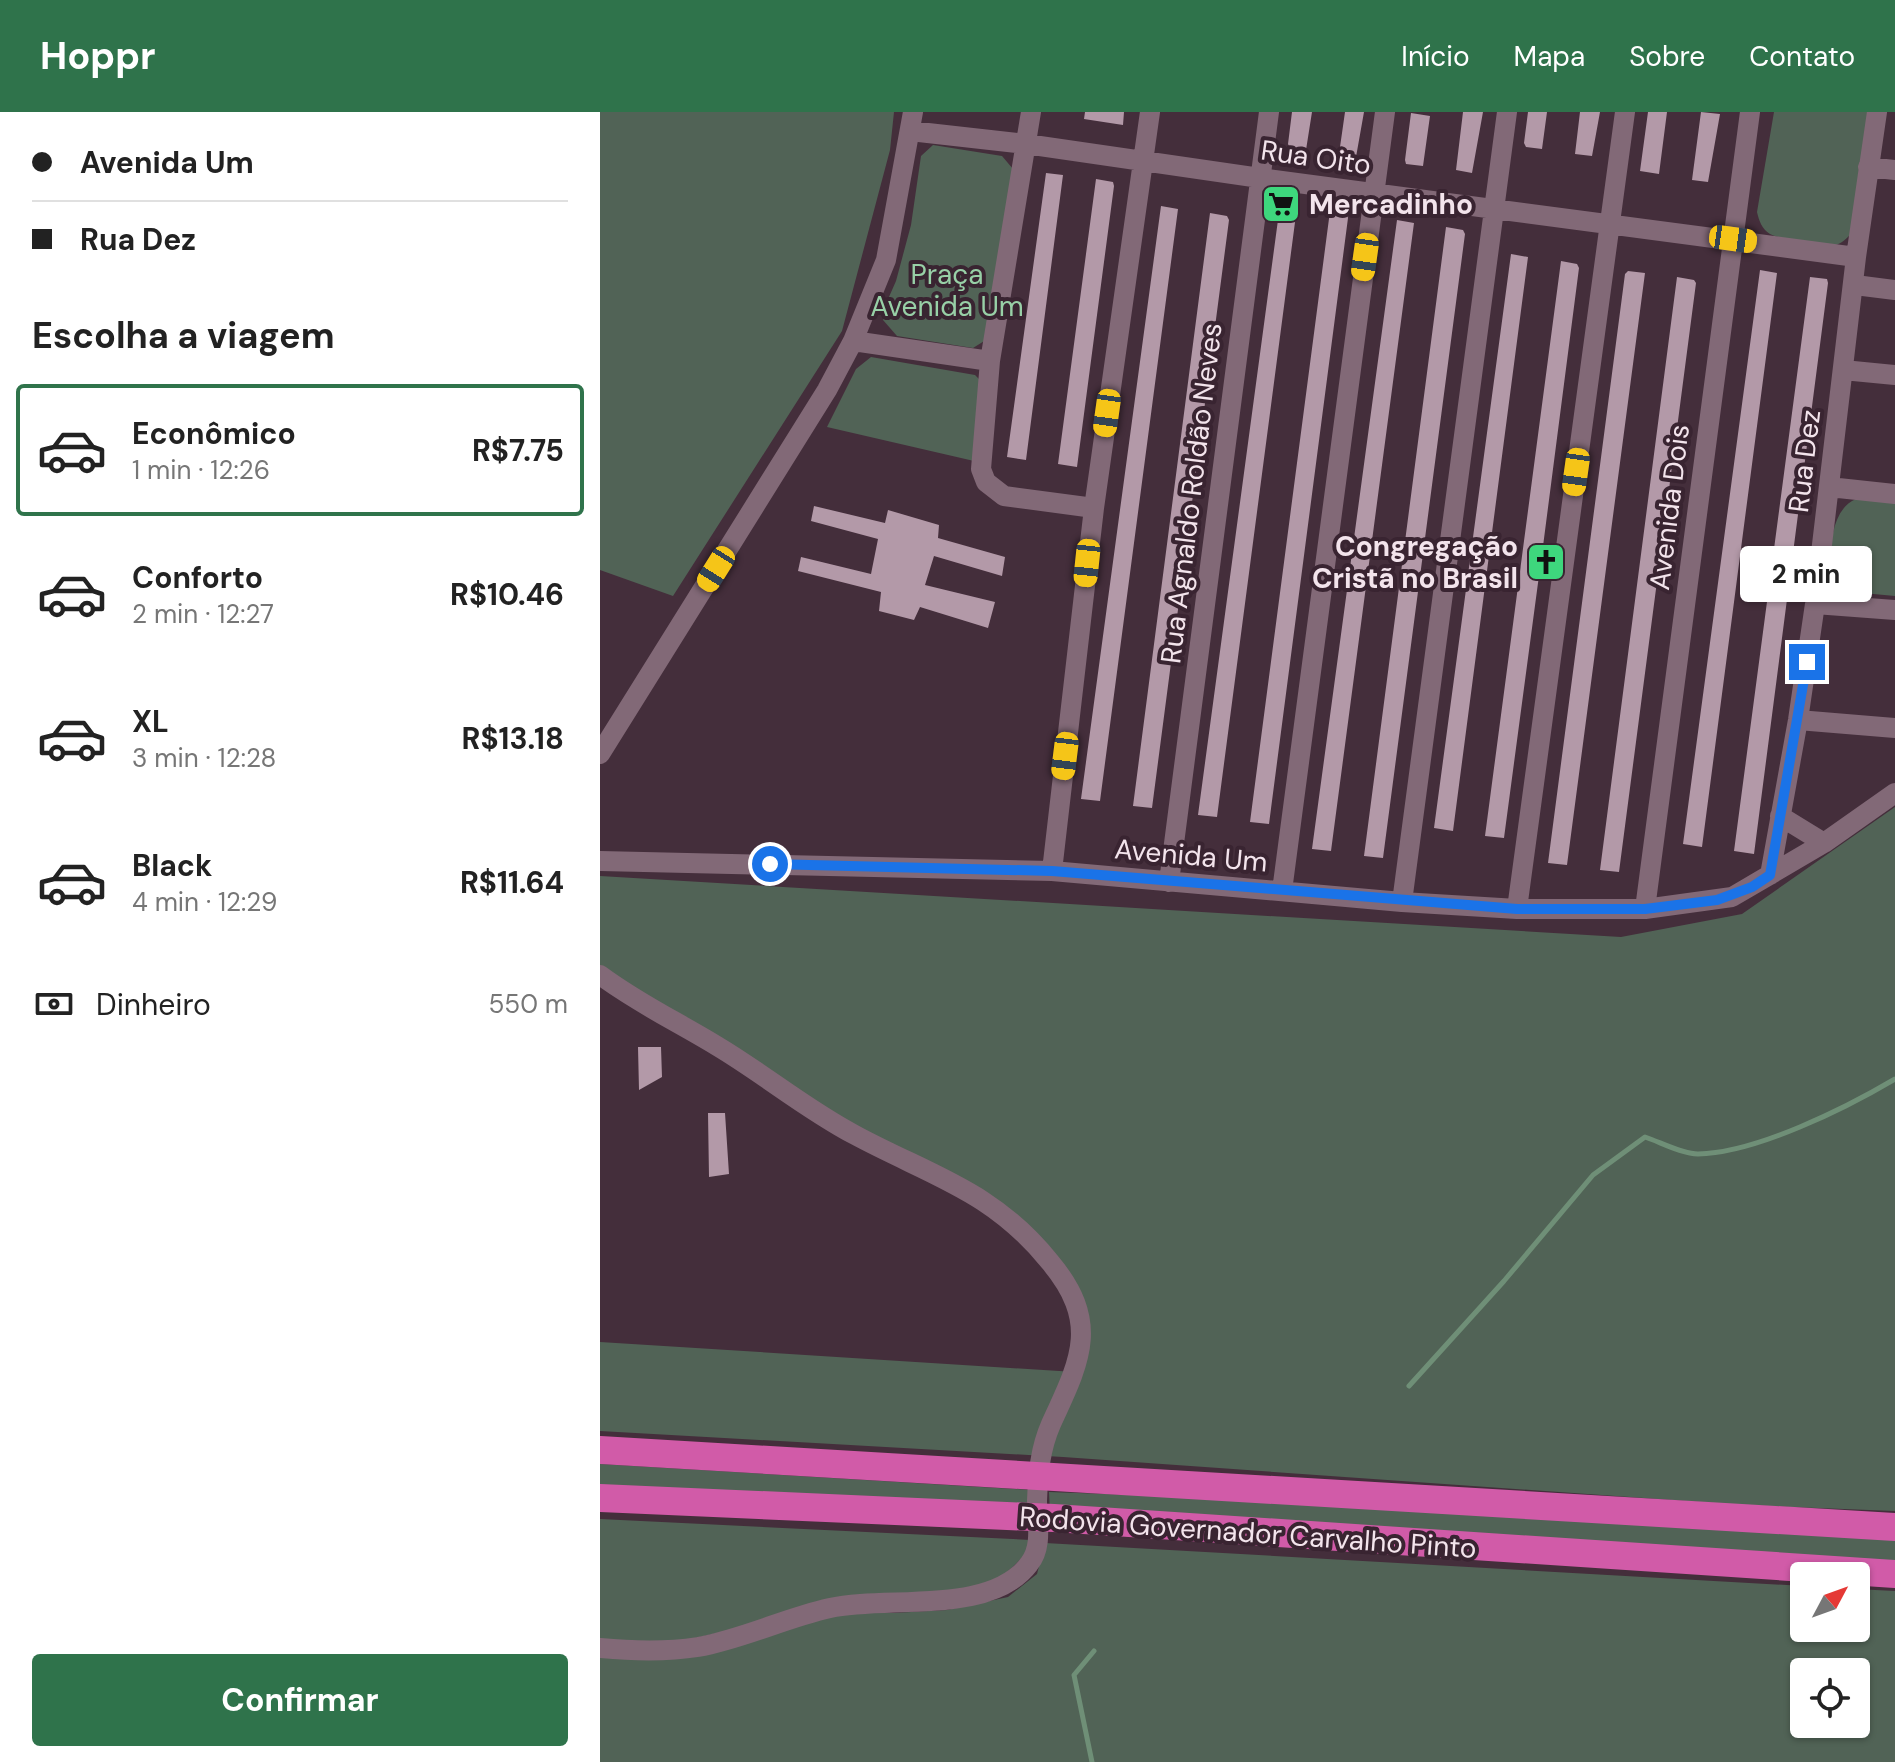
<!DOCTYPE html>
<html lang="pt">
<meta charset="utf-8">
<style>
body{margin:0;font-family:"DM Sans",sans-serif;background:#f6f6f6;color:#222;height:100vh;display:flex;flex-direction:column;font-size:30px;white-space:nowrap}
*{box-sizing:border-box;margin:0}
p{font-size:26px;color:#767676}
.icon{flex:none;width:44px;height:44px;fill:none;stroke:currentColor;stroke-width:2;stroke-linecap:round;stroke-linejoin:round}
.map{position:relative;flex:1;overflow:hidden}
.sheet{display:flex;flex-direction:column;background:#fff;width:600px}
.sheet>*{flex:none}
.top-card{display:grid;align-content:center;height:176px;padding:0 32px;background:#fff}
.needle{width:52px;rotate:49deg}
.buttons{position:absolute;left:1190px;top:1450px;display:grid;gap:16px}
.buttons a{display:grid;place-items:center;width:80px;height:80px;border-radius:8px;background:#fff;box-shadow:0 2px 6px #0004;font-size:40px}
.end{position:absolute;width:36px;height:36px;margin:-18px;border:10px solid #1a73e8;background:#fff;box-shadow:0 0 0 4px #fff}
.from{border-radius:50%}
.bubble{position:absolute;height:56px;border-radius:8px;background:#fff;box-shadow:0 2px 6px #0004;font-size:26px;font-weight:700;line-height:56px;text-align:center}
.car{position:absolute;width:24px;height:48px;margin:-24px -12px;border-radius:10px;box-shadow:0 0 6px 2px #0007;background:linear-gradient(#f5c518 24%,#345 0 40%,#f5c518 0 76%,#345 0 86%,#f5c518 0)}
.top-card b{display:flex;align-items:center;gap:28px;height:76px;font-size:30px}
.top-card b+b{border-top:2px solid #e0e0e0}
.top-card i{width:20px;height:20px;background:#222}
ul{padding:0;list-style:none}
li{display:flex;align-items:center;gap:24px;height:132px;margin:0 16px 12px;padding:0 16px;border:4px solid transparent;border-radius:8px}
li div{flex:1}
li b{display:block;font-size:30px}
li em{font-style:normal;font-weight:700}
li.on{border-color:#2f734b}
li>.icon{width:72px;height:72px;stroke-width:1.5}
h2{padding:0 32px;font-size:36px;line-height:96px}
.pay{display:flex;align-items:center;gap:20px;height:88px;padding:0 32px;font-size:30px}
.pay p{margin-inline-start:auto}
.cta{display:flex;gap:16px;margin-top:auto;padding:16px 32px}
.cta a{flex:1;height:92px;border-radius:8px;background:#2f734b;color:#fff;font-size:32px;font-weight:700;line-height:92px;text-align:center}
header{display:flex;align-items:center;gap:48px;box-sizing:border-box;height:112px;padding:0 40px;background:#2f734b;color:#fff}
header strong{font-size:38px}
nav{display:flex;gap:44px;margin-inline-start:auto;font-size:28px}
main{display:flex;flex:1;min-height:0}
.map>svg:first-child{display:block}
.green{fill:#516356;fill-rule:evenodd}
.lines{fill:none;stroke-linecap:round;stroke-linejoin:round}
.stream{stroke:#6f8f77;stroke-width:5}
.building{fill:#b399a8}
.minor{stroke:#826977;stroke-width:20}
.highway{stroke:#d15ba8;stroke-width:28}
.route{stroke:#1a73e8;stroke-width:10}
.labels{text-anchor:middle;stroke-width:8;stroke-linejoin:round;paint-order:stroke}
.street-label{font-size:28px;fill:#f3e4ec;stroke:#392431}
.poi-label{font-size:28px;font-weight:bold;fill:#f3e4ec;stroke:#392431;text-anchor:start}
.park-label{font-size:28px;fill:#98d0a7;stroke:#392431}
</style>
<header>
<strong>Hoppr</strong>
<nav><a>Início</a><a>Mapa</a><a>Sobre</a><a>Contato</a></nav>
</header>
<main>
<section class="sheet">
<div class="top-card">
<b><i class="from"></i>Avenida Um</b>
<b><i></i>Rua Dez</b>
</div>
<h2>Escolha a viagem</h2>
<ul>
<li class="on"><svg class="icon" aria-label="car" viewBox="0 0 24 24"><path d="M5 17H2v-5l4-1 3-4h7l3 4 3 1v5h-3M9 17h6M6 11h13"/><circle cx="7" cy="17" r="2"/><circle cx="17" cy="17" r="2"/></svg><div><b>Econômico</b><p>1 min · 12:26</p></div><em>R$7.75</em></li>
<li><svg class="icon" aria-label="car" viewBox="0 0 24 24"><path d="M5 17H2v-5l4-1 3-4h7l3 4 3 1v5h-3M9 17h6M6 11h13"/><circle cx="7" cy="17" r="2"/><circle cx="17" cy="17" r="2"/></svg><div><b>Conforto</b><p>2 min · 12:27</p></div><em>R$10.46</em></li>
<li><svg class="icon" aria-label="car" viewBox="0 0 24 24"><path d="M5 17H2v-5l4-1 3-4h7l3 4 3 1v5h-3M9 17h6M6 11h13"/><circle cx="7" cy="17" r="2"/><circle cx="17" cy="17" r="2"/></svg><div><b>XL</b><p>3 min · 12:28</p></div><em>R$13.18</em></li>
<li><svg class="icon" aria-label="car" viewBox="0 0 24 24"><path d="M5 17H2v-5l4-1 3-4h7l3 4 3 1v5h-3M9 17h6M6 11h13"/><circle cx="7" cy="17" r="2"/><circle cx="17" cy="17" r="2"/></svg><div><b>Black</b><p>4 min · 12:29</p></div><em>R$11.64</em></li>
</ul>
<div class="pay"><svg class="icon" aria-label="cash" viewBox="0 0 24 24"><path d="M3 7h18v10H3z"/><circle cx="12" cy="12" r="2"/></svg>Dinheiro<p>550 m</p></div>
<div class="cta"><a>Confirmar</a></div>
</section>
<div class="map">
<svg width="1295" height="1650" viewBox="0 0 1295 1650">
<rect width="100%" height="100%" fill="#442e3b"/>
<path class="green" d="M0 0H294L290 38 242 219 73 484 0 458Z
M1174 0H1270L1251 122C1247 126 1241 132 1235 133 1226 135 1179 127 1170 122 1162 117 1159 109 1157 100Z
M333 33 402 44 413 57 389 226 373 236 297 224 283 208 285 194 296 169 311 113 321 44Z
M271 245 375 263 380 268 374 349 227 315 256 257Z
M1256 387 1295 390V484L1241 479 1231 469C1229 444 1229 398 1256 387Z
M1295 695V1399L1142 1393 463 1345 0 1319V1230L475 1260 482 1235 457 1147 0 856V764L1021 825 1142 802Z
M0 1352 432 1378 430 1400 0 1378Z
M449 1380 648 1387 1295 1424V1451L450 1402Z
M0 1407 431 1428 433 1435 392 1475 260 1488 95 1532 0 1533Z
M445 1431 1204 1474V1516H1256V1477L1295 1479V1650H0V1535L41 1538 231 1496 293 1501 347 1498 408 1485 437 1462ZM1204 1560H1256V1612H1204Z"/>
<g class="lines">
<path class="stream" d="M809 1274 904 1169 993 1063 1045 1025C1060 1030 1082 1042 1098 1042 1156 1041 1246 996 1295 967
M492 1650 474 1563 494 1539"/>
</g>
<path class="building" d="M485 0H524L523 13 484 7Z
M692 0H712L706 38 690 36 688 32Z
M745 0H764L756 45 739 42Z
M863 0H883L872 61 856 58Z
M928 0H947L942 37 926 35 924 31Z
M980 0H1000L992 44 975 42Z
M1048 0H1067L1059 62 1040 59Z
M1101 0 1120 2 1108 70 1092 68Z
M811 1 830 4 823 54 806 52 805 48Z
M446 61 463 63 426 348 407 345Z
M496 67 513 70 514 74 477 355 458 352Z
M680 93 697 95 617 705 598 703Z
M561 94 578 97 500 689 481 687Z
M730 99 747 102 748 106 669 712 650 710Z
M610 101 627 104 629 108 552 696 533 694Z
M797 108 814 111 731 739 712 737Z
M846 115 863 118 865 122 783 746 764 744Z
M911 142 928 145 853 719 834 716Z
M961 149 977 152 979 156 942 442 952 444 950 458 940 456 904 726 885 724Z
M1160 158 1177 161 1102 735 1083 732Z
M1028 159 1045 161 967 753 948 751 1025 162Z
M1077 165 1094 168 1096 171 1019 760 1000 758Z
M1210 165 1227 167 1228 171 1154 742 1134 739Z
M214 394 285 411 288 398 339 413 338 426 405 445 402 464 334 444 325 473 395 490 388 516 320 495 314 508 279 499 281 480 198 459 201 445 271 462 278 427 211 409Z
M38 935H61L62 965 39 978Z
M108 1001H125L129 1062 109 1065Z"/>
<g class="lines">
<path class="minor" d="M431 0 390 249 381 357 386 370 404 384 494 396
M310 19 426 32 660 66 1256 145
M1268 55 1295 58
M1255 173 1295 178
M253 229 390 249
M1243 258 1295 263
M1229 375 1295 382
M1215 492 1295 498
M1198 608 1295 616
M0 642 227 278 253 229 286 148 313 0
M1180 704 1224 731
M0 749 452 759 802 790 917 797H1045L1132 785 1224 731 1295 681
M452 759 494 396 550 0
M1170 763 1198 608 1215 492 1256 145 1277 0
M569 770 669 0
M682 779 785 0
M802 790 907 0
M917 797 1025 0
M1045 797 1150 0
M0 863C39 892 76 909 117 934 164 962 207 998 255 1023 331 1064 392 1078 450 1150 501 1211 480 1249 451 1312 440 1337 438 1362 437 1389 437 1410 443 1435 429 1452 390 1504 287 1483 230 1496 185 1506 143 1527 98 1535 66 1540 32 1539 0 1536"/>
<path class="highway" d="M0 1338 1295 1415
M0 1386 454 1406 1295 1462"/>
</g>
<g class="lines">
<path class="route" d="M170 752 452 759 917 797H1045L1117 788 1152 775 1170 763 1207 550"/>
</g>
<defs>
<g id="supermarket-square" transform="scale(2)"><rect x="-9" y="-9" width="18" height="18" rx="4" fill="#3ed77d" stroke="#392431"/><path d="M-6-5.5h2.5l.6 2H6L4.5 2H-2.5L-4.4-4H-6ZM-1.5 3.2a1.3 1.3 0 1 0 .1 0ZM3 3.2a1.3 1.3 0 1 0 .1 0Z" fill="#111"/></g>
<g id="church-square" transform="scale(2)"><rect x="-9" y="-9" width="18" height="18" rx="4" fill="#3ed77d" stroke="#392431"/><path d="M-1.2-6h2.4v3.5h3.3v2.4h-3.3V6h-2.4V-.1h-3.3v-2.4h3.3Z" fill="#111"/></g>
</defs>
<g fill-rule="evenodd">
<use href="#supermarket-square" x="681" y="92"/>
<use href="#church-square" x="946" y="450"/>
</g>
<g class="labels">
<g class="street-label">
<text transform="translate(716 45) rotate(8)" y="10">Rua Oito</text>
<text transform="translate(1204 349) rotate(-83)" y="10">Rua Dez</text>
<text transform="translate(591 381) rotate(-83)" y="10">Rua Agnaldo Roldão Neves</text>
<text transform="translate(1069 395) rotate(-83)" y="10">Avenida Dois</text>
<text transform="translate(591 743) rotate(5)" y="10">Avenida Um</text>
<text transform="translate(648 1420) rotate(4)" y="10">Rodovia Governador Carvalho Pinto</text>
</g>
<g class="poi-label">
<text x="709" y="102">Mercadinho</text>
<text x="918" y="444" text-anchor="end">Congregação<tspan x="918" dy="32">Cristã no Brasil</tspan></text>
</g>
<g class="park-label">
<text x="347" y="172">Praça<tspan x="347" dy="32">Avenida Um</tspan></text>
</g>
</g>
</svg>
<div class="buttons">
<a><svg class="needle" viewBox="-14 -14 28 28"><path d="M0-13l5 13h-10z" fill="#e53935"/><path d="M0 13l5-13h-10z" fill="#767676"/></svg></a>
<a><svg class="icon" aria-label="locate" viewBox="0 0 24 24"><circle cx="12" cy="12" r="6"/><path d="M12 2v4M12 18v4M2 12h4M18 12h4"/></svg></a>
</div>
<i class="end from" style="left:170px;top:752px"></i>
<i class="end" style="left:1207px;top:550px"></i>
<div class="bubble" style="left:1140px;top:434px;width:132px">2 min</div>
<i class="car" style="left:1133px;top:127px;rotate:98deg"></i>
<i class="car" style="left:765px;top:145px;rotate:188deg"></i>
<i class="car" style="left:507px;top:301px;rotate:188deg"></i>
<i class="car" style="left:976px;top:360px;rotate:188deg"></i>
<i class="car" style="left:487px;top:451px;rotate:186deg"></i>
<i class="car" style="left:116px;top:457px;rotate:212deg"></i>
<i class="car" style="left:465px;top:644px;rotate:187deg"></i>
</div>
</main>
